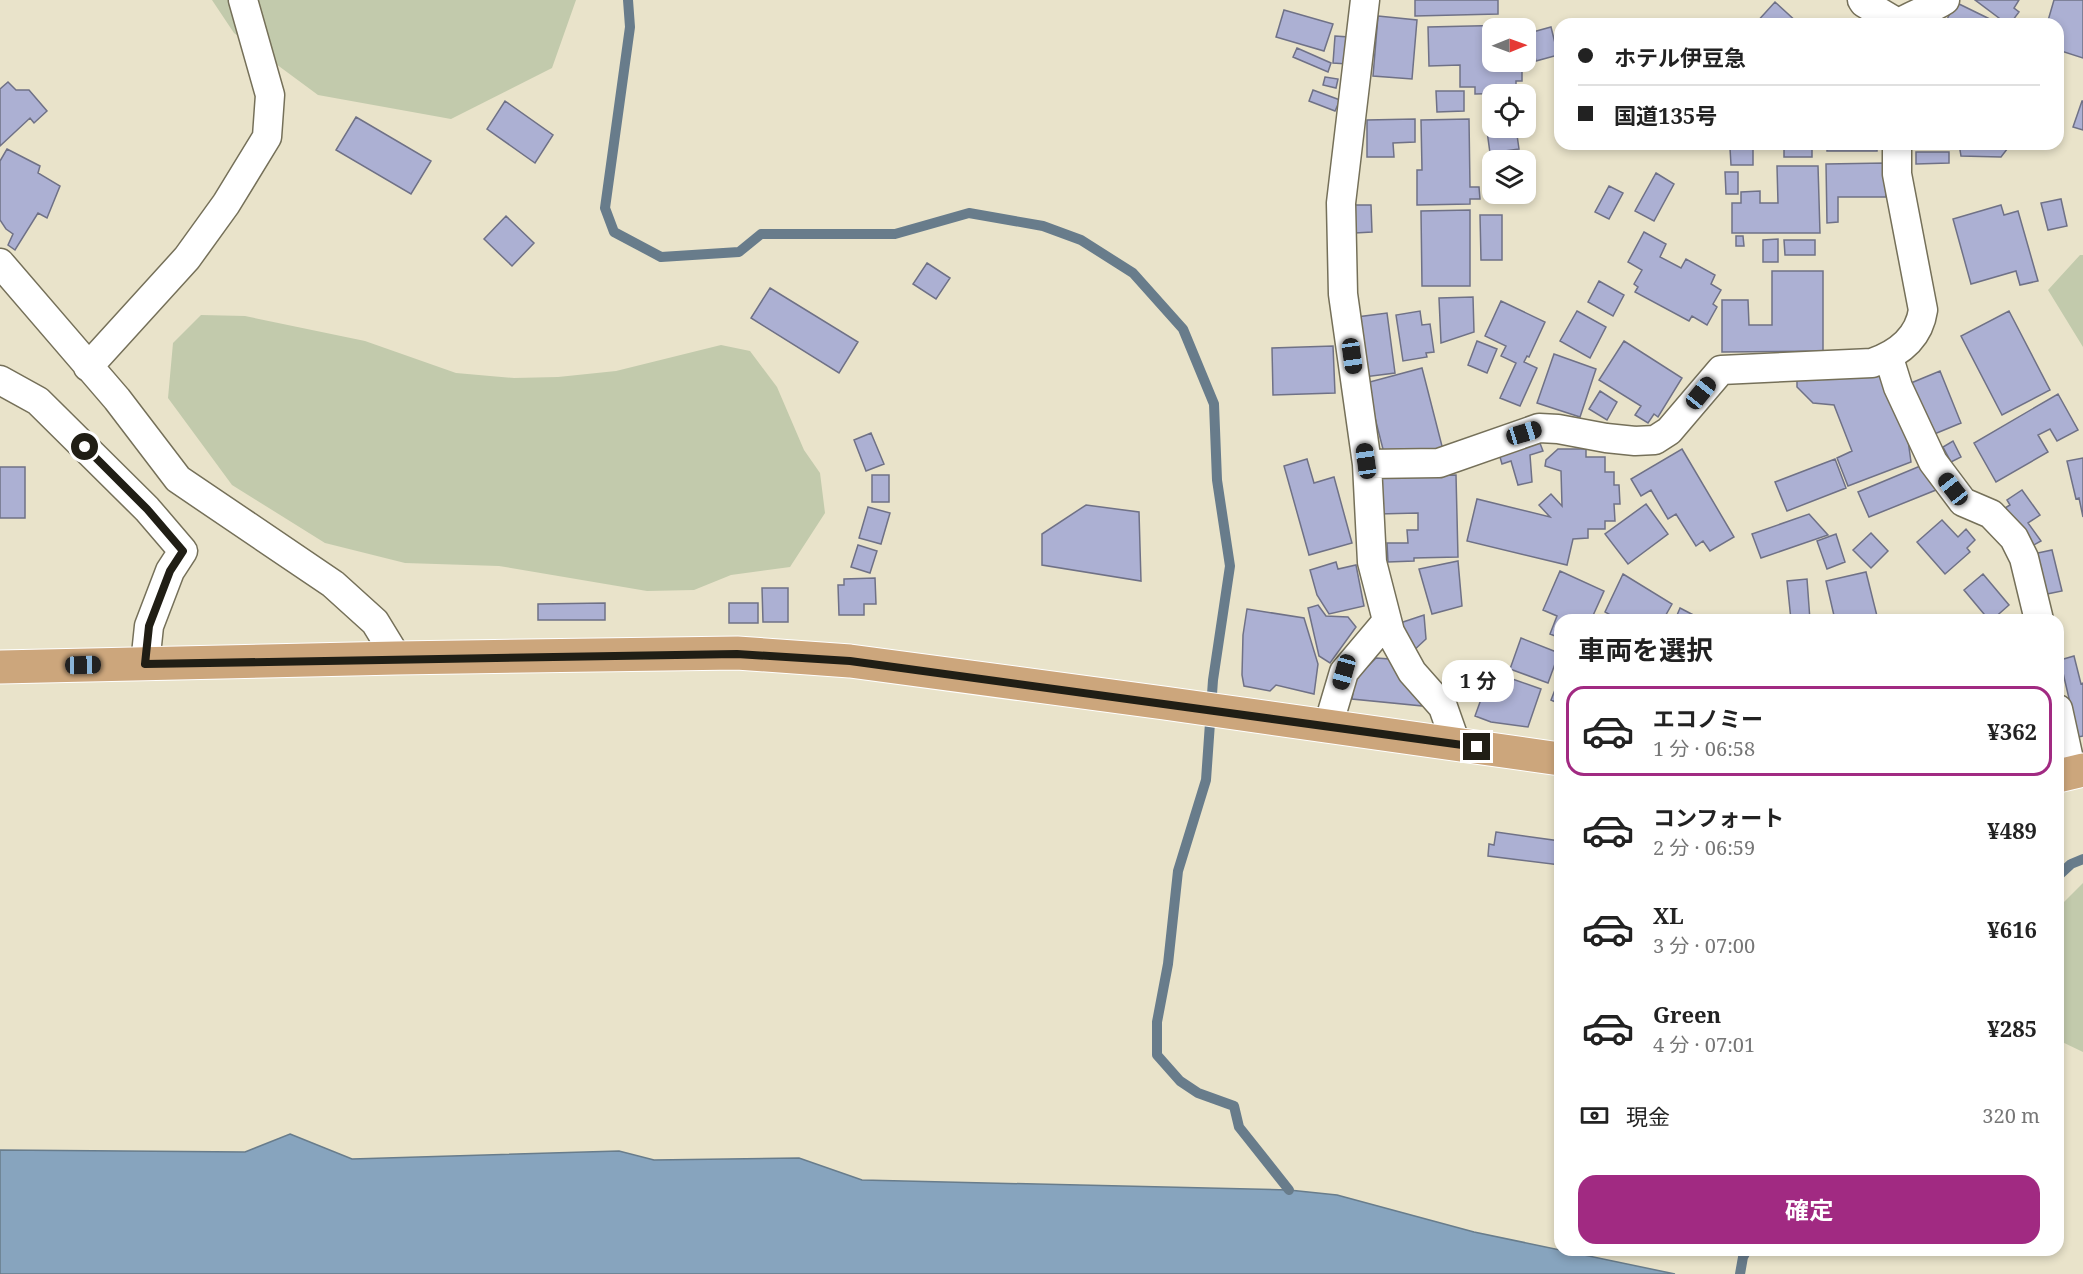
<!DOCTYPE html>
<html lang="ja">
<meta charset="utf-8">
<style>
body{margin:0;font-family:"Noto Serif","Noto Sans JP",serif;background:#f6f6f6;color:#222;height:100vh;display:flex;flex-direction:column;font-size:22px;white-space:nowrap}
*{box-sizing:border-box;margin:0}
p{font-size:20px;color:#767676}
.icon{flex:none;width:33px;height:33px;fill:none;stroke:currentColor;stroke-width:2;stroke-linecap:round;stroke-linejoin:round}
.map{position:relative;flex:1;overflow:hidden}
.drawer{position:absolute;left:1554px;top:614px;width:510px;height:642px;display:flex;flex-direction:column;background:#fff;border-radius:18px;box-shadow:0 3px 9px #0003}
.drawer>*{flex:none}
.top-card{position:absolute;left:1554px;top:18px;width:510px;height:132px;border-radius:18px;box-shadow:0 3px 9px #0003;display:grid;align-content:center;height:132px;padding:0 24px;background:#fff}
.needle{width:39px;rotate:89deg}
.fabs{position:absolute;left:1482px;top:18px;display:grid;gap:12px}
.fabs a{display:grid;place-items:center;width:54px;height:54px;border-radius:12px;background:#fff;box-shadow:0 3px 9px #0003;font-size:30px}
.end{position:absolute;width:27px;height:27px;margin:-14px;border:8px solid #201e15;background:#fff;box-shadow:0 0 0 3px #fff}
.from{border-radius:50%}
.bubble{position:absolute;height:42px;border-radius:18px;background:#fff;box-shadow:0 3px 9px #0003;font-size:20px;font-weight:700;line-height:42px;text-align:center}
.car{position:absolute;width:18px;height:36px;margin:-18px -9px;border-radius:8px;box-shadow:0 0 4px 2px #0007;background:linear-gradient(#222 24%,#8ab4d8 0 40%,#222 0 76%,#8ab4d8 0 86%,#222 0)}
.top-card b{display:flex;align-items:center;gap:21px;height:57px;font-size:22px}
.top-card b+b{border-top:2px solid #e0e0e0}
.top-card i{width:15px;height:15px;background:#222}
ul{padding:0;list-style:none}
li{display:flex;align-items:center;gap:18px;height:90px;margin:0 12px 9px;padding:0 12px;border:3px solid transparent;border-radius:18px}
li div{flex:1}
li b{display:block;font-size:22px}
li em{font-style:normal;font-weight:700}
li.current{border-color:#a12a82}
li>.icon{width:54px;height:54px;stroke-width:1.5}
h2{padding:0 24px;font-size:27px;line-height:72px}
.pay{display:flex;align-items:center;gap:15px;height:66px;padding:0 24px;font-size:22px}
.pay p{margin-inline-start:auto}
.button{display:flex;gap:12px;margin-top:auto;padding:12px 24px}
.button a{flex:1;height:69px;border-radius:18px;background:#a12a82;color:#fff;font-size:24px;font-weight:700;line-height:69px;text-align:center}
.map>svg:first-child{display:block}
.green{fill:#c2caac}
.water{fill:#87a4be;stroke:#687c8b;stroke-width:1.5}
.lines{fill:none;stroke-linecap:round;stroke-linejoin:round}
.stream{stroke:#687c8b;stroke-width:10}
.building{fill:#acb0d3;stroke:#6f7186;stroke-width:1.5}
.minor-casing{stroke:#757059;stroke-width:31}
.trunk-casing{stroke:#fff;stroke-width:35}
.minor{stroke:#fff;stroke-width:28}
.trunk{stroke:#cca67c;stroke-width:33}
.route{stroke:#201e15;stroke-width:8}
</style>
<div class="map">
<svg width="2083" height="1274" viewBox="0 0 2083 1274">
<rect width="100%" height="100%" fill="#e9e3ca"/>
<path class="green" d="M212 0H576L552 68 451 119 318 95 234 33Z
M2080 255H2083V347L2048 290Z
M201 315 245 316 365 341 456 373 514 378 558 377 616 371 721 345 750 351 777 387 804 450 820 473 825 513 790 567 731 575 694 590 647 591 499 566 405 563 325 543 232 485 168 398 173 343Z
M2083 883V1052L2058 1040V908Z"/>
<path class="water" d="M290 1134 352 1159 619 1151 654 1160 799 1158 862 1180 1289 1190 1337 1195 1474 1232 1675 1274H0V1150L245 1152Z"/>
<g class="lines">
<path class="stream" d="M628 0 630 27 605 208 614 232 661 257 739 252 761 234H895L969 213 1043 226 1081 240 1133 273 1183 329 1214 404 1217 480 1230 566 1213 680 1206 780 1178 871 1168 964 1157 1022V1055L1180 1081 1198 1093 1234 1106 1239 1127 1289 1190
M2058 876 2071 864 2083 859
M1740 1274 1743 1257 1747 1250"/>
</g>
<path class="building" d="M1415 0H1498V14L1415 16Z
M1975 0H2019L2014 8 2019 12 2010 24H2007Z
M2054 0H2083V58L2058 50V24H2047Z
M1775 2 1799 24H1755Z
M1955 2 2000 24H1945Z
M1284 10 1333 24 1324 51 1276 37Z
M1378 16 1417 20 1412 79 1373 76Z
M1515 25V28H1492V62H1522V81H1516V93L1475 94V87H1460V65L1429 66 1428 27Z
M1551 27 1558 55 1536 61 1529 33Z
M1335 36 1349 37 1347 64 1333 63Z
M1297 48 1331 63 1328 72 1293 57Z
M1325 77 1338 79 1336 88 1323 85Z
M8 82 16 90H29L47 111 34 123 30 118 0 146V89Z
M1313 90 1340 100 1335 111 1309 101Z
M1436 91H1464V111L1437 112Z
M505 101 553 135 535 163 487 129Z
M2082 101H2083V130L2073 127Z
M356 117 431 161 411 194 336 150Z
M1415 119V142L1393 143 1394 157H1367V120Z
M1469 119 1470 187H1479L1480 199H1470V204L1417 205V170H1422L1421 120Z
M1486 124H1492V128H1516L1519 149 1490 153Z
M1784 144H1812V157H1784Z
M1827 144H1877V151H1827Z
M1959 144H2011L2001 157 1961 156Z
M1730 148H1753V165H1731Z
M7 149 40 166 38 173 60 186 47 218 38 213 15 250 8 245 13 234 6 229 0 220V161Z
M1916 152H1949V163L1916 164Z
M1886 163V197H1838V222L1827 223 1826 164Z
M1777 166H1818L1820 233H1732V203H1741V192L1760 191V203H1778Z
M1725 172H1738V194H1726Z
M1656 173 1674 184 1654 221 1635 211Z
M1609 186 1623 193 1609 219 1595 212Z
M2061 199 2067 226 2048 230 2041 203Z
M1354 205H1371L1372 232 1355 233Z
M2001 205 2004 215 2018 211 2038 281 2020 285 2016 271 1971 284 1953 219Z
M1470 210V286H1422L1421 211Z
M1480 215H1502V260H1481Z
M506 216 534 243 512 266 484 239Z
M1644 232 1666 244 1660 257 1681 268 1686 259 1715 275 1711 284 1721 290 1713 304 1717 307 1707 325 1692 316 1689 321 1635 292 1638 287 1634 284 1642 270 1628 262Z
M1736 236H1743L1744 246H1736Z
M1778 239V262H1763V240Z
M1784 240H1815V255H1785Z
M927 263 950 278 936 299 913 284Z
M1772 271H1823V351L1722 352V300H1748L1749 325H1772Z
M1599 281 1624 295 1613 316 1588 302Z
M770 288 858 342 839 373 751 318Z
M1473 297 1474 332 1441 343 1439 298Z
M1501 301 1545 322 1529 357 1527 356 1524 362 1537 368 1520 406 1500 398 1516 363 1501 356 1506 346 1485 336Z
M1420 311 1422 325 1430 324 1434 352 1426 353 1427 357 1403 361 1396 315Z
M1577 311 1606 327 1590 358 1560 341Z
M2009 311 2050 390 2002 415 1961 336Z
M1387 313 1395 373 1364 377 1357 317Z
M1477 341 1497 349 1487 373 1468 365Z
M1624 341 1682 378 1658 417 1654 414 1648 423 1635 415 1641 406 1599 380Z
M1333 346 1335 393 1273 395 1272 348Z
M1554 354 1596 369 1580 417 1537 403Z
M1422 368 1443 450 1384 453 1366 383Z
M1940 371 1961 423 1932 435 1911 383Z
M1880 374 1907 433 1911 462 1848 486 1837 458 1852 451 1834 405 1813 403 1797 387V377Z
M1600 391 1617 402 1607 420 1589 409Z
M2058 394 2078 430 2057 441 2050 429 2038 435 2048 452 1996 482 1974 443Z
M871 433 884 464 866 471 854 440Z
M1538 438 1543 451 1530 455 1532 482 1518 485 1511 461 1502 464 1498 450Z
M1953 441 1961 457 1951 462 1943 447Z
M1558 449H1586V457H1605V472H1614V485H1619L1620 504H1614L1615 521H1605V529H1588V538L1573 539 1567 565 1467 541 1477 499 1550 517 1539 505 1551 494 1562 506 1561 471 1545 466 1546 460Z
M1682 449 1734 537 1710 551 1703 541 1696 546 1676 514 1668 519 1651 490 1641 496 1631 479Z
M2083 458V517L2079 498 2076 499 2067 461Z
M1307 459 1314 483 1334 477 1352 543 1309 555 1284 466Z
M1835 459 1846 488 1787 511 1775 482Z
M1925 464 1936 490 1869 517 1858 492Z
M0 467H25V518H0Z
M872 475H889V502H872Z
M1456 475 1458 557 1414 558V561L1388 562 1387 543H1408L1407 530H1418V513L1378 514 1377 477Z
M2022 490 2040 515 2028 523 2041 541 2032 546 2005 508 2010 505 2007 500Z
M1646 504 1668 534 1628 564 1605 534Z
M1086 505 1139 512 1141 581 1042 565V534Z
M868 507 890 513 881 544 859 538Z
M1809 514 1828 535 1761 558 1752 534Z
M1942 520 1958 537 1966 529 1975 540 1967 548 1970 552 1945 574 1917 542Z
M1871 533 1888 551 1871 568 1853 550Z
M1836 534 1845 562 1827 569 1817 541Z
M858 545 877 551 870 573 851 567Z
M2052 550 2062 591 2042 595 2033 554Z
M1458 561 1462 606 1432 614 1419 569Z
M1336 562 1338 569 1356 565 1364 606 1329 614 1317 595 1310 570Z
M1560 571 1604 591 1591 620H1560V638L1550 634 1557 616 1543 610Z
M1866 572 1877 616 1863 620H1835L1826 581Z
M1623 574 1672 604 1663 620H1619L1605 612Z
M1983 574 2009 605 1992 620H1989L1964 590Z
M875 578 876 604H864V615H839L838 585H844V579Z
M1807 579 1810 620H1791L1787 581Z
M762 588H788V622H763Z
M605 603V620H538V604Z
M729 603H758V623H729Z
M1318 605 1326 616 1348 617 1356 627 1330 663 1319 656 1308 608Z
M1680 608 1703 620H1675Z
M1247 609 1304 618 1318 664 1314 694 1276 685 1270 691 1244 686 1242 675 1243 635Z
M1424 615 1426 639 1411 653 1400 623Z
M1521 638 1559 653 1548 683 1510 669Z
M2074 656 2081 684 2083 683V736L2078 737 2060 660Z
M1376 658 1390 659 1423 706 1352 699 1355 679Z
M1498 674 1541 689 1528 727 1491 722 1475 716 1484 691 1492 694Z
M1560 677V704L1551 700Z
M1496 832 1560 841V865L1488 856 1489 844 1494 845Z"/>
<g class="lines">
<g class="minor-casing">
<path id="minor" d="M1365 0 1341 203 1343 294 1367 464 1372 562 1390 632 1412 672 1443 707 1456 744
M1862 0 1864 3 1898 23
M1898 24C1912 14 1930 10 1945 0
M0 263 117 399 178 479 333 584 375 622 397 658
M1889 358 1898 387 1933 462 1963 502 1991 514 2014 538 2024 558 2039 620
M88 367 187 258 226 204 267 137 270 95 243 0
M0 380 38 401 147 509 183 551 170 571 149 626 145 664
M1367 464 1439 463 1539 428 1558 429 1606 438 1635 441 1655 440 1669 431 1721 370 1872 363C1898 354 1919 338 1923 310L1897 174V144
M2058 709 2072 773
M1328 726 1344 672 1387 621"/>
</g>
<g class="trunk-casing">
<path id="trunk" d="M0 667 397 658 737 653 850 661 1164 703 1560 759
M2058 776 2083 770"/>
</g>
<use href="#minor" class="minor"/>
<use href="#trunk" class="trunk"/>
</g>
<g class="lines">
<path class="route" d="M85 447 147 509 183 551 170 571 149 626 145 664 737 654 850 661 1477 747"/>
</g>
</svg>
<div class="fabs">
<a><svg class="needle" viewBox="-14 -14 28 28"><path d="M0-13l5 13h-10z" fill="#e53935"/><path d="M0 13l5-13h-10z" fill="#767676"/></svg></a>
<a><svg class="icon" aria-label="locate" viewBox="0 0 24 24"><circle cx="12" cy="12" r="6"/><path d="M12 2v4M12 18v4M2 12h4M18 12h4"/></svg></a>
<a><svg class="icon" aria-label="layers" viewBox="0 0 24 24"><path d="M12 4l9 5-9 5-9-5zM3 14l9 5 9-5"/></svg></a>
</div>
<i class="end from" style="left:85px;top:447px"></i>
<i class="end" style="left:1477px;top:747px"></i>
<div class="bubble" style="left:1442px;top:660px;width:72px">1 分</div>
<i class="car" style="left:1352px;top:356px;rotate:172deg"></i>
<i class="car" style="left:1701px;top:393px;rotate:39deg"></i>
<i class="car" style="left:1524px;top:433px;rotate:73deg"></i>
<i class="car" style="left:1366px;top:461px;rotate:352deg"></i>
<i class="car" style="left:1953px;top:489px;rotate:322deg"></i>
<i class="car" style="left:83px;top:665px;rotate:89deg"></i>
<i class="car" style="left:1344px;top:672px;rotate:196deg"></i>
<div class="top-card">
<b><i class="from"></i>ホテル伊豆急</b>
<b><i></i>国道135号</b>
</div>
<section class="drawer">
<h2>車両を選択</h2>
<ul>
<li class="current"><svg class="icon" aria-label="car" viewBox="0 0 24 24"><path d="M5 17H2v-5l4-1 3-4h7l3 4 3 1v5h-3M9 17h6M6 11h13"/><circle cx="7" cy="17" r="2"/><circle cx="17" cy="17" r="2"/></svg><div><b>エコノミー</b><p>1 分 · 06:58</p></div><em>¥362</em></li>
<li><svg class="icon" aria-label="car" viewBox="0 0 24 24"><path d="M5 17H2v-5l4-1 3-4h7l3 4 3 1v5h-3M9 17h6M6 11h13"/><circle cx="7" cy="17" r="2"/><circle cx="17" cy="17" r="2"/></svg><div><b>コンフォート</b><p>2 分 · 06:59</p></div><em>¥489</em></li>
<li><svg class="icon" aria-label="car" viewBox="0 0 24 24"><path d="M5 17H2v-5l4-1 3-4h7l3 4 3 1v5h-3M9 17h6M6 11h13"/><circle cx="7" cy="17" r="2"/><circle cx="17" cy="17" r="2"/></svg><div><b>XL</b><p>3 分 · 07:00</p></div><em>¥616</em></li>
<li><svg class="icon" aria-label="car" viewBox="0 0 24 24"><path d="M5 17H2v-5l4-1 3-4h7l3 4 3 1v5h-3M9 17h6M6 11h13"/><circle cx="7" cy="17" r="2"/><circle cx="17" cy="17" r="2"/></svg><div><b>Green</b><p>4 分 · 07:01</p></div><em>¥285</em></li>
</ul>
<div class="pay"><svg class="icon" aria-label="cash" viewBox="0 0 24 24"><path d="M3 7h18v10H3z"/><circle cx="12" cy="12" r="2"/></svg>現金<p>320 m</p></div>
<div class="button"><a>確定</a></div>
</section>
</div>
